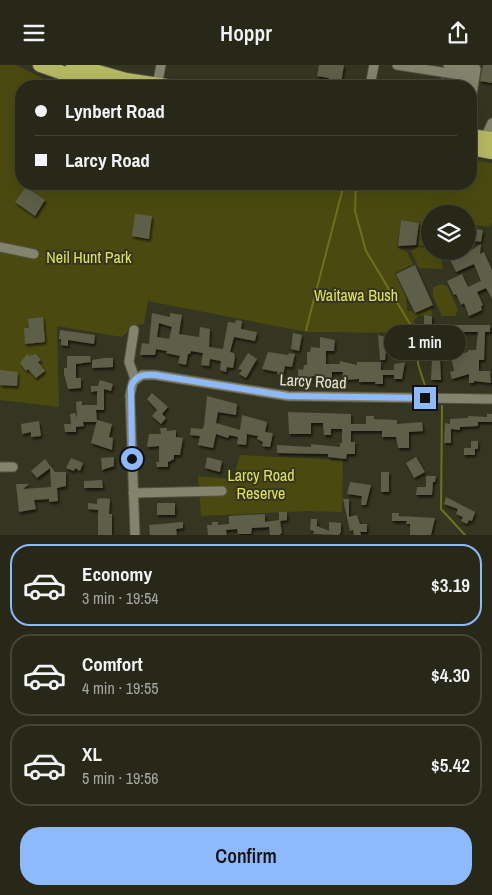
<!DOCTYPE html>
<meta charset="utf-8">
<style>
body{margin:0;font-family:"Archivo Narrow",sans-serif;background:#303022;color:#f1f3f6;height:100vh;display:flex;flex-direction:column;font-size:19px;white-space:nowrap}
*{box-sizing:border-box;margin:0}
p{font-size:16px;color:#a5a6a2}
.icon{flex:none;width:28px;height:28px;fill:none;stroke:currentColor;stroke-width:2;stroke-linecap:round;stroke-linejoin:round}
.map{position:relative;height:470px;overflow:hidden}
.panel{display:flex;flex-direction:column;background:#282819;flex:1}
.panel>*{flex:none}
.banner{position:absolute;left:15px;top:15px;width:462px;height:110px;border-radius:20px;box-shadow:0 5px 20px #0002,0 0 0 1px #444438;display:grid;align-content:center;height:110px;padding:0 20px;background:#282819}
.buttons{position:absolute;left:421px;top:140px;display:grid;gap:10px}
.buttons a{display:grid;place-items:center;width:55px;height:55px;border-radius:50%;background:#282819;box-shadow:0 5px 20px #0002,0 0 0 1px #444438;font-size:25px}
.end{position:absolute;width:22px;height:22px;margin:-11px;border:6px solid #8eb9fd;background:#111;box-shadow:0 0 0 2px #111}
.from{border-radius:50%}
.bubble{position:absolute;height:35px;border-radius:18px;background:#282819;box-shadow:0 5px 20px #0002,0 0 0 1px #444438;font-size:16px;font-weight:600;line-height:35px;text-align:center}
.banner b{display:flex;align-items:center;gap:18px;height:48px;font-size:19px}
.banner b+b{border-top:1px solid #444438}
.banner i{width:12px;height:12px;background:#f1f3f6}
ul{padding:9px 0 0;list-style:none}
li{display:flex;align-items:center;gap:15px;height:82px;margin:0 10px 8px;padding:0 10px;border:2px solid #444438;border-radius:20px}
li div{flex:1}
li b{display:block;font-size:19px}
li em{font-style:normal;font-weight:600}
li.on{border-color:#8eb9fd}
li>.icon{width:45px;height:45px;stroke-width:1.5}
.action{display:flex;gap:10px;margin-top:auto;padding:10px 20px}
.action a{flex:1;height:58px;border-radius:20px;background:#8eb9fd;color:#111;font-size:20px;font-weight:600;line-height:58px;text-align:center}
header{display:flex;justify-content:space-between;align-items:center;height:65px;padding:0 20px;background:#282819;font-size:22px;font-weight:600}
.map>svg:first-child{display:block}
.green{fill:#4a4a10}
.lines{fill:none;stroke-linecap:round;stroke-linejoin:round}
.stream{stroke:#6f701d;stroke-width:2}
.building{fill:#5d5e48;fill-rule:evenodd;filter:url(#shadow)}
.minor-casing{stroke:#51513f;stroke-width:11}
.highway-casing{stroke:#51513f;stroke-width:16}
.minor{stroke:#83846d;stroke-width:9}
.highway{stroke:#b7b863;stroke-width:14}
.route{stroke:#8eb9fd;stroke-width:6}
.labels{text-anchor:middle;stroke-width:4;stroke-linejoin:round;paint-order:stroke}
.park-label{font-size:16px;fill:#e1e258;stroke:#353621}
.street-label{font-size:16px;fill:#e4e5d8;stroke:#353621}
</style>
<header><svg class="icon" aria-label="menu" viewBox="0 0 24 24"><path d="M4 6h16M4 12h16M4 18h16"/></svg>Hoppr<svg class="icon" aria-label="share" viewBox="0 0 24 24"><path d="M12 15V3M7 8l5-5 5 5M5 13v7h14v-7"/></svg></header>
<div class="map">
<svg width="492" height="470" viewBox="0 0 492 470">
<defs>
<filter id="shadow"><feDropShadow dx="1.5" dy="2.5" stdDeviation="1" flood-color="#0009"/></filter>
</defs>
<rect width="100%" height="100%" fill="#353621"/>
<path class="green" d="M0 0H16L58 21H21V119H471V95L492 98V157L490 162 468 159V149H430V182L417 180 420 158 401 155 397 182 407 187 413 199 395 208 406 232 407 246H412L414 249 431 242 432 250 419 251 413 256 426 268 307 267 148 236 144 259 134 260 122 272 57 261 59 342 0 335Z
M418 182 430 184V186H440L443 204 419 203 411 186Z
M442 219 448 222 458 245 455 251H442L433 231V222Z
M240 390 343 395 342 447 306 446 201 451 198 411 233 414Z"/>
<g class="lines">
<path class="stream" d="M356 119 355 146 366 186 413 264 418 279V299L426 324
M306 265 344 119
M442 341 441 444 465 470"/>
</g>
<path class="building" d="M319 0H344L341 19 328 17 329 13 317 11Z
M483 0H492V18L480 16Z
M441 13 460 16 459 21H440Z
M26 122 45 135 35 151 15 137Z
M135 149 152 151 149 174 132 171Z
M401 155 419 158 416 180 398 181Z
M468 163 483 165 481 177 468 175Z
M481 179 480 189 484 187 492 205V234L486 223 477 227 483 240 481 241 482 245 469 251 464 238 461 240 456 229 454 230 447 216 462 209 468 222 481 216 474 199 456 207 446 186H459L462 191Z
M415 200 433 240 415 248 396 209Z
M152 248 170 252V248L182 250 179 269 199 272 200 262 210 264 209 282 223 284 228 257 235 258 236 255 242 256 241 264 257 267 255 276 234 272 230 287 234 288 235 292 233 303 227 302 226 307 220 305 221 296 210 294 209 301 201 300 203 288 191 286 190 289H188L186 300 178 298 180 291 166 288 167 286 156 284 155 290H140L142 278 149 279ZM159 258 172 262 169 274 157 272Z
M424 250 432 251V260H490V267H485L484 295H479V306H490L491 318 474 316V318H469V309L452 314 450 307 454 306 451 291 468 287V285H476L478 267H451V281H443L442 276 440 277V269H431V260H424Z
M43 252 45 277 25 279 24 263H29L28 254Z
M60 265 95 270 94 279 68 275V281L61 280V274H59Z
M293 268 302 270 299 286 291 284Z
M378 270 389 273V279H391V287H386L385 295H380Z
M320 272 335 275 334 286H326V299H340V296L357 300V297H381V305H394V299L405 297 402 314H394V310H383V319H375L376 317H359V314L342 315 343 307H332V313L312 311 311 315 298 317V304L303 305 304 300H307V287H310L311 282 320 283Z
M268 287 288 290 289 288 295 289 292 302 285 301 283 311 277 309 278 307 262 304Z
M248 288 257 294 246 313 239 309 242 305 238 304Z
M27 289 29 291 36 289 41 295 38 297 45 306 36 313 28 304 26 306 20 298Z
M67 291H90L91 297 76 299V313H81V323L68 324 64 309V303H67Z
M104 293H113V302L92 303V295Z
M432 293H440L441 315H431Z
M0 305 18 307 17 321 0 320Z
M100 315 113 319 111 326 104 324V345H96L97 357H83L84 361 76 362V367H65L64 359H71L70 349 75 348 77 353 76 337 82 336V340H97V326L91 327V321H98Z
M152 328 168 342 162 349 166 353 161 359 152 351 157 345 147 334Z
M207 331 237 339 236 350 218 347 216 358 240 365 242 350 267 357 265 367 273 368 270 382 262 381 263 377 257 374 258 371 247 369 246 380 237 379 238 372 229 370 228 373 216 369 213 383 198 380 200 371 190 370 191 363 202 364 204 361Z
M288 347 351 349V359H366V351H374V354L397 355V359L422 357 423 366 409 367V383H398L396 372H382V366H351V377H355V389H347L346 394 328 392V389L277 388V380L311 382V379L340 382V378H342V364H331V370H324L323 358H311V369H289Z
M487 349H492V357H478V361L460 362V365L451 364V378H444L445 358 450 359V354L468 353V351L487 352Z
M97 355 112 359 109 372 113 373 112 385 91 378Z
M39 356 41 371 31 372V367L22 369 21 359Z
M160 363H167V366L176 365V372L183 373 180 390H174V394L168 397V402H157L156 397H159V381L147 382 149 369H161Z
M471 376H478V384H475V390H464V383H471Z
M114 392V401L102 405 101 393Z
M207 392 222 396 220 407 205 403Z
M416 392 425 407 414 413 406 398Z
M71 393 83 398 80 406 75 403 74 406 66 403Z
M45 394 55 407H66V421L57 423 58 436 49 437V434L34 435 36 444 19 447 16 419H29L23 424 51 422 50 403 37 413 31 406Z
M381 407H389V427H381Z
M426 411H436L435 417H433L432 430H416L417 422H426Z
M102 415 103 423H84V416Z
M350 417 371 420 366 440H361L362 431 347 429Z
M446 432 475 447 472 456 469 455 467 459 461 456 463 452 456 449 458 444 444 439Z
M102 433 110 434 109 449H112V470H98V445L88 444V438L97 439V434Z
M343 434H349V452L357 450 360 459H367V467H360L361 470H354L353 465 350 466Z
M157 438H175V450H157Z
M279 447H287V455L280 456 282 468 279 470H270L269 462 252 463 251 469H238L237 464 226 465 227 470H208L207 460H212V457H218V460L229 459V451L265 449V457L279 455Z
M392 448H399V451L435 453 431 470H410V459H406L407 456H392Z
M311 454H317V461L329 466V457L341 458V467L339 470 313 469 314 466 310 465Z
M183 457V463L176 464 177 470H150L149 460Z"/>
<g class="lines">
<g class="minor-casing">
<path id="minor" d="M397 0 467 11 465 21
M448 0 476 4 471 36
M157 20 161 0
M370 21 374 0
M485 73 492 58
M0 182 34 189
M134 265 129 297 135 314
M0 402H13
M133 428 222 426
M135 470 130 330 133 317 142 310H155L288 331 492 334"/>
</g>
<g class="highway-casing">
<path id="highway" d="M40 0 100 21
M73 0 126 15 166 21
M471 71 492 74
M471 83 492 87"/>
</g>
<use href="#minor" class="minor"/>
<use href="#highway" class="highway"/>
</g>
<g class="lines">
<path class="route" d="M132 394 131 322C135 310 144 309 155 310L288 331 425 333"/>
</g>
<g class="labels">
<g class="park-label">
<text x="89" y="198">Neil Hunt Park</text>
<text x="356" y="236">Waitawa Bush</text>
<text x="261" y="416">Larcy Road<tspan x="261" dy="18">Reserve</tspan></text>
</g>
<g class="street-label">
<text transform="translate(313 316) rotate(3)" y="6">Larcy Road</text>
</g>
</g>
</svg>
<div class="buttons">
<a><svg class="icon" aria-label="layers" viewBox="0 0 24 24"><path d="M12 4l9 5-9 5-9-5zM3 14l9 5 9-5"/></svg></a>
</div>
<i class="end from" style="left:132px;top:394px"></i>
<i class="end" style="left:425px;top:333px"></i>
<div class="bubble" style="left:384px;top:260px;width:82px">1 min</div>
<div class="banner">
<b><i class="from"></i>Lynbert Road</b>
<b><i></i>Larcy Road</b>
</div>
</div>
<section class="panel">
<ul>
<li class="on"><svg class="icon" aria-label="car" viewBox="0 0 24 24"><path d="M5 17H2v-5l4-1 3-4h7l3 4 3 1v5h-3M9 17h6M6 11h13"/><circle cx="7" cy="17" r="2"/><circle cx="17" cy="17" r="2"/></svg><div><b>Economy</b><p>3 min · 19:54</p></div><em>$3.19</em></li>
<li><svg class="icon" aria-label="car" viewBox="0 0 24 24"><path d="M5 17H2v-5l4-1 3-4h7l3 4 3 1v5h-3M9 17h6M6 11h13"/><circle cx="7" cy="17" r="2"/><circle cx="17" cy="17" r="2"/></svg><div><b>Comfort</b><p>4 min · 19:55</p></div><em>$4.30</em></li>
<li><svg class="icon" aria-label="car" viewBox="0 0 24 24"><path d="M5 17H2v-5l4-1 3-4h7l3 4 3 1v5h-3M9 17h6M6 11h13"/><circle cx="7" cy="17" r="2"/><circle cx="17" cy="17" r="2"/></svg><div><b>XL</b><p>5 min · 19:56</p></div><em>$5.42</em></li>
</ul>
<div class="action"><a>Confirm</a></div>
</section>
